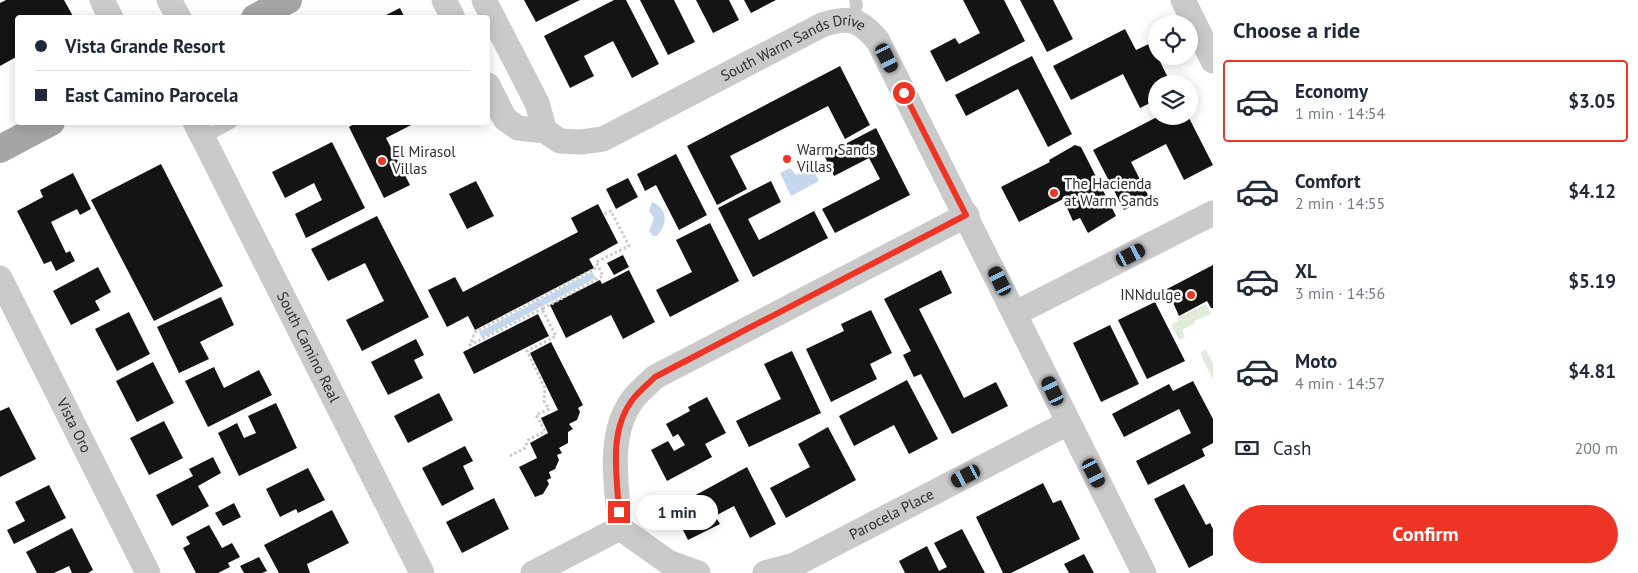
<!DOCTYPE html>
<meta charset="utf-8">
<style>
body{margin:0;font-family:"PT Sans",sans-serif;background:#f2f2f3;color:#1f2937;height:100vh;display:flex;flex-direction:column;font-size:19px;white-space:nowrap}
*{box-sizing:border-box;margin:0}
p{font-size:16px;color:#747a83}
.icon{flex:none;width:28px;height:28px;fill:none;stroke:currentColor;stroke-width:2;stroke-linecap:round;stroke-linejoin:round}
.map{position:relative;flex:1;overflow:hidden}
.drawer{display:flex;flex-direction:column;background:#fff;width:425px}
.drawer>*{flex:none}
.banner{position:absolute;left:15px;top:15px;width:475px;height:110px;border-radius:5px;box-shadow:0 2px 12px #0003;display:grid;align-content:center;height:110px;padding:0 20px;background:#fff}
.controls{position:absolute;left:1148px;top:15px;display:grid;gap:10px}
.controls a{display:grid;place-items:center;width:50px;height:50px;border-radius:50%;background:#fff;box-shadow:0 2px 12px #0003;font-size:25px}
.end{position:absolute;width:22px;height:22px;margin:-11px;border:6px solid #ee3424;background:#fff;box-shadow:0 0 0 2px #fff}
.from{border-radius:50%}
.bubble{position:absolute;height:35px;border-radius:18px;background:#fff;box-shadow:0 2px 12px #0003;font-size:16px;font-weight:700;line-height:35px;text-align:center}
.car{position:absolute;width:15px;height:30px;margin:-15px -8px;border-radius:6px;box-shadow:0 0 4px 1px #0007;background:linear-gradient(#222 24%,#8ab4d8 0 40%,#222 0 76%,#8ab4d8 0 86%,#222 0)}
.banner b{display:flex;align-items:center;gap:18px;height:48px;font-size:19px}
.banner b+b{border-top:1px solid #e0e1e3}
.banner i{width:12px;height:12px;background:#1f2937}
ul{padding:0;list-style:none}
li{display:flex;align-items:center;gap:15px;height:82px;margin:0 10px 8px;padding:0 10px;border:2px solid transparent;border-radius:5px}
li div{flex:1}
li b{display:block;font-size:19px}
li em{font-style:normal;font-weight:700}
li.current{border-color:#ee3424}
li>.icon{width:45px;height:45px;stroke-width:1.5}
h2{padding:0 20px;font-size:22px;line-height:60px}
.pay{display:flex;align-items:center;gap:12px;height:55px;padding:0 20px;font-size:19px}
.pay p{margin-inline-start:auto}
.cta{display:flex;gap:10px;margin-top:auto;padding:10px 20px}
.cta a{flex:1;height:58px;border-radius:30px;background:#ee3424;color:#fff;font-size:20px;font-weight:700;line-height:58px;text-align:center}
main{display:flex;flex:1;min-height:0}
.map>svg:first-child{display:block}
.green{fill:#e0ebd9}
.water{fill:#c4d7ed}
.building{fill:#141414}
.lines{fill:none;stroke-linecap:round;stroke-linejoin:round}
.path{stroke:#cacaca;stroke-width:3;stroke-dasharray:2.5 2.5;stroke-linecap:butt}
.service{stroke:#cacaca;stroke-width:12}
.minor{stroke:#cacaca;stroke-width:25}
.primary{stroke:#a5a5a5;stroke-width:28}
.route{stroke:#ee3424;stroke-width:6}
.poi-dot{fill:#ee3424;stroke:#fff;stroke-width:2}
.labels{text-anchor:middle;stroke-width:5;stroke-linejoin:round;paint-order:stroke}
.street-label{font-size:15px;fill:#2d2d2d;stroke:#fff}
.poi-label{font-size:15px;fill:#2d2d2d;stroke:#fff;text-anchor:start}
</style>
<main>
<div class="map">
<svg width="1213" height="573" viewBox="0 0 1213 573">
<rect width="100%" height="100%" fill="#fff"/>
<path class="green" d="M1206 304 1211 314 1194 321 1195 323 1182 330 1185 337 1179 340 1171 324 1179 321 1178 318Z
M1206 349 1213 363V380L1200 353Z"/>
<path class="water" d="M812 167 819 181 791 196 780 173 790 168 796 175Z
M652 202C668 209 668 223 657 236H653L649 231 654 218 649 211Z
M592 272 596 278 482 338 479 332Z"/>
<path class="building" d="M6 0H64L74 18H18V56L0 66V3Z
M524 0H580L536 22Z
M614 0H626L659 64 632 78 613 41 584 56 594 76 570 88 544 36Z
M640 0H674L695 42 668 55Z
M696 0H729L739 20 713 33Z
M744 0H776L751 13Z
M963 0H1004L1025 41 946 82 930 51 955 38 959 44 980 33Z
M1020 0H1053L1073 39 1047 52Z
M400 8 405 18H380Z
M1125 29 1136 50 1151 43 1171 84H1156V100L1140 108 1123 74 1071 100 1053 66Z
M1032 56 1072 134 1048 147 1018 89 966 116 955 95Z
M840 66 870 125 845 139 828 106 730 156 747 189 717 205 687 146Z
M1159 116H1188L1213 165 1184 180 1166 144 1131 162 1149 197 1124 210 1093 150Z
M357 122H417L386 138 410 185 384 198 349 127Z
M876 128 910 195 835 233 822 209 880 179 869 158 834 176 824 155Z
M332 142 365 208 306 238 295 214 322 200 314 183 285 198 272 172Z
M1075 145 1081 147 1116 216 1088 233 1080 218 1073 221 1063 199 1019 222 1001 187 1050 162 1049 160Z
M676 154 707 215 679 230 656 185 645 191 637 174Z
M161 164 223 286 154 321 91 200Z
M73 173 91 209 80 215 77 209 51 222 66 253 70 251 75 261 56 271 51 261 44 264 17 211 43 197 40 190Z
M628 178 638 197 616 209 606 189Z
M476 181 494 216 467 229 449 194Z
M771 181 781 202 748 219 759 240 814 211 828 238 753 277 718 208Z
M598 204 618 243 589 259 594 268 475 330 468 316 447 327 428 290 455 277 463 292 578 232 571 218Z
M377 216 429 317 362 351 346 320 384 301 365 263 328 281 311 249Z
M710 223 739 281 670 317 656 290 692 272 676 240Z
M623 255 629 267 614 275 607 263Z
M1213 265V308H1211L1207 301 1179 316 1167 289Z
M98 267 111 292 95 301 100 310 71 325 53 291Z
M629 270 655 322 623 339 611 315 566 338 550 305 600 280 602 284Z
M941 270 952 293 919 309 964 398 996 382 1008 406 952 434 921 374 914 377 903 355 911 351 884 299Z
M221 297 234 325 200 342 209 359 179 373 157 327Z
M1155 302 1185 361 1147 379 1118 320Z
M871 310 892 353 870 364 877 379 831 402 806 349 844 331 841 324Z
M129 312 150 354 117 371 95 329Z
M538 314 549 336 474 374 463 352Z
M1110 325 1139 384 1101 402 1073 343Z
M416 339 424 355 414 360 423 378 388 395 371 362Z
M551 342 583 405 578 408 580 412 577 420 569 424 573 429 568 432V443L559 448 562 453 557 455 559 460 555 469 549 472 551 478 547 480 549 484 543 494 535 497 519 467 537 458 530 443 548 433 541 418 558 410 530 353Z
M792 351 821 413 749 447 736 421 781 399 764 364Z
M153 362 174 403 137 422 116 381Z
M214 367 224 388 259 370 272 395 208 427 185 381Z
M907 380 938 439 909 454 894 425 854 446 839 416Z
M1193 381 1213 419V443L1202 449 1205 456 1148 485 1136 461 1191 433 1179 409 1124 437 1112 414 1169 384 1173 391Z
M439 393 453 420 408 443 394 416Z
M707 397 726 433 705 444 712 457 667 481 651 450 668 441 674 451 685 445 678 434 673 437 666 424 690 411 688 407Z
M276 403 297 448 239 476 218 433 237 423 244 438 256 433 248 416Z
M9 407 36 459 0 477V411Z
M164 421 183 458 149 475 130 438Z
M828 427 856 480 786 518 770 488 810 467 798 444Z
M465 446 473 461 463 466 474 489 442 506 422 468Z
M213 457 221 473 198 486 209 506 172 526 156 495 193 476 189 469Z
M747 467 776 524 750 538 734 506 715 516 720 524 688 540 672 508Z
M308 468 325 500 298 513 296 509 280 517 266 489Z
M1043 483 1053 503 1061 500 1080 539 1011 573H1003L976 517Z
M1184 484 1206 525 1210 523 1213 529V555L1189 568 1154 499Z
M49 485 66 518 14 544 7 530 25 521 15 502Z
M494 498 509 529 462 553 446 522Z
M234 503 241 517 223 526 215 513Z
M332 510 349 543 307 564 310 573H279L264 545Z
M209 525 222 548 232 543 240 557 228 563 230 567 218 573H196L183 548 190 544 186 537Z
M72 528 93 570 88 573H72L69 566 54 573H37L26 552Z
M962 529 985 573H905L899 561 927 546 939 571 947 567 934 543Z
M1084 554 1094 573H1069L1064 564Z
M259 557 267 571 262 573H244L240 566Z"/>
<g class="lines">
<path class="path" d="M537 299 542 309 470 345 475 332 598 267
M510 456 525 448 528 440 545 431 536 415 549 409 544 401 545 388 527 351 556 336 542 309 603 276 596 262 629 246 611 211 603 215"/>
<path class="service" d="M851 19 857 5 855 0
M203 138 232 122"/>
<g class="minor">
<path d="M102 0 111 18"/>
<path d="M169 0 179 18"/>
<path d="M444 0 453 18"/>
<path d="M484 0 537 103 545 131"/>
<path d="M1183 0 1213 61"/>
<path id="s1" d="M488 85 505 119 518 128 545 131 560 141 581 142 603 139 822 25C849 16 860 19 878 41L1144 573"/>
<path id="s2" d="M195 122 422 573"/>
<path id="s3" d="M0 278 148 573"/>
<path d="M1016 313 1213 213"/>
<path d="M620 528C617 487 606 435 633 399 639 391 648 384 655 377L967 215"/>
<path d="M620 528 668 562 698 573"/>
<path d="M533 573 620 528"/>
<path id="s4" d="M765 573 794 565 1068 423"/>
</g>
<path class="primary" d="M255 18 288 0
M0 149 51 122"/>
</g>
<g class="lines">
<path class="route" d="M619 512C617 475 608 431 633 399 639 391 648 384 655 377L966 215 904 93"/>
</g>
<g class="poi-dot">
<circle cx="787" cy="159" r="5"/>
<circle cx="382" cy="161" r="5"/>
<circle cx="1054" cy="193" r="5"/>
<circle cx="1191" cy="295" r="5"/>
</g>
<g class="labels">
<g class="street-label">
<text dy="5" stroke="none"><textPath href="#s1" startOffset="355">South Warm Sands Drive</textPath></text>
<text dy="5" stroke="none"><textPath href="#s2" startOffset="252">South Camino Real</textPath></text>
<text dy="5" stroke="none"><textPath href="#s3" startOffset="165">Vista Oro</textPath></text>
<text dy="5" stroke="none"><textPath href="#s4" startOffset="140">Parocela Place</textPath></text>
</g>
<g class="poi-label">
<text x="797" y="155">Warm Sands<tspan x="797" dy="17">Villas</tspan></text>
<text x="392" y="157">El Mirasol<tspan x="392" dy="17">Villas</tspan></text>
<text x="1064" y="189">The Hacienda<tspan x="1064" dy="17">at Warm Sands</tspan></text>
<text x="1181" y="300" text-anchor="end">INNdulge</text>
</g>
</g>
</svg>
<div class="controls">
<a><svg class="icon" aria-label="locate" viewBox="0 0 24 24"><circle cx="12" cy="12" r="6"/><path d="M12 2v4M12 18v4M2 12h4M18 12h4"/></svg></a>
<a><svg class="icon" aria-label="layers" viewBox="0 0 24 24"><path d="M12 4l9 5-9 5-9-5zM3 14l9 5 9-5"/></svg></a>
</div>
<i class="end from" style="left:904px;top:93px"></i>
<i class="end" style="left:619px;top:512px"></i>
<div class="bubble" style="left:636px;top:495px;width:82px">1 min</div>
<i class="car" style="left:887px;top:58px;rotate:153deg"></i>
<i class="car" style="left:1131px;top:255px;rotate:63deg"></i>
<i class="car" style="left:1000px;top:281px;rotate:333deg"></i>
<i class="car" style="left:1053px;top:391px;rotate:335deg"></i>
<i class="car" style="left:1094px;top:473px;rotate:153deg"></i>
<i class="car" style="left:966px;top:476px;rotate:243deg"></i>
<div class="banner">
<b><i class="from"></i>Vista Grande Resort</b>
<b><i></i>East Camino Parocela</b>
</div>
</div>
<section class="drawer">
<h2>Choose a ride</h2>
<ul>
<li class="current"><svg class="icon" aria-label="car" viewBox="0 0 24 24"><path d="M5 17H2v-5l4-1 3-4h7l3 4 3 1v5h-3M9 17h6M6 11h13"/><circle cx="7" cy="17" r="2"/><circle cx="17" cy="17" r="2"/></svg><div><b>Economy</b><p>1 min · 14:54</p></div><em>$3.05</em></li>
<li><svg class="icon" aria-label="car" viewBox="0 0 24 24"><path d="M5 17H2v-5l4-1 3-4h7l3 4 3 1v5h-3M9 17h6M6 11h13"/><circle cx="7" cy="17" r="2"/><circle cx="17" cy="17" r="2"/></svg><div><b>Comfort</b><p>2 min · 14:55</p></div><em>$4.12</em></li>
<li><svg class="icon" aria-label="car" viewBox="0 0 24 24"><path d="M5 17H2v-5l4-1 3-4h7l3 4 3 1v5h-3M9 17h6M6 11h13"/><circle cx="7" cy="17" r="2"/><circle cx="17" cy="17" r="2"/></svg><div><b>XL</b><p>3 min · 14:56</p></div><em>$5.19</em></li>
<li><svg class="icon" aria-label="car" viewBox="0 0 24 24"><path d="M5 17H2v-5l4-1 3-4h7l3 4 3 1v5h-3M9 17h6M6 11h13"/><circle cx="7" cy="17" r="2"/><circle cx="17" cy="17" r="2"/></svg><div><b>Moto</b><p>4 min · 14:57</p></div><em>$4.81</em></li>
</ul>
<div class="pay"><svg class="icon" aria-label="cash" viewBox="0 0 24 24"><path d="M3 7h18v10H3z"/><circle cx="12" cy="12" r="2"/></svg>Cash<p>200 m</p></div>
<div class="cta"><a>Confirm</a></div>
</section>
</main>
